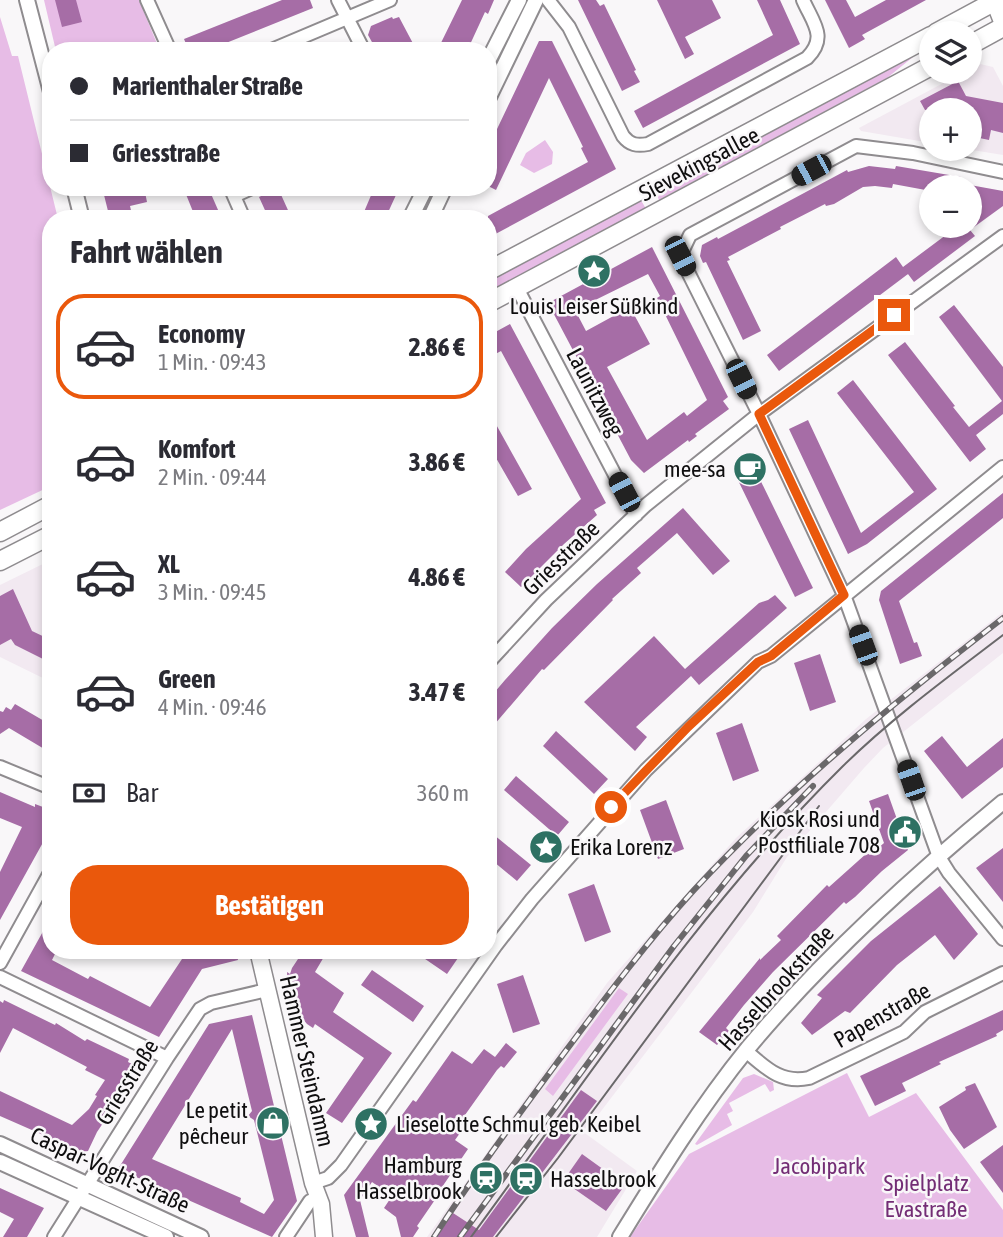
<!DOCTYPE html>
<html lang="de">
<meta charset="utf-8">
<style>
body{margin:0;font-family:"Asap Condensed",sans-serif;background:#f2f2f3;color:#2b2b33;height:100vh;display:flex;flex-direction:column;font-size:26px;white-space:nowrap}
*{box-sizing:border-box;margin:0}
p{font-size:23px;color:#7c7c81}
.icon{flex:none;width:38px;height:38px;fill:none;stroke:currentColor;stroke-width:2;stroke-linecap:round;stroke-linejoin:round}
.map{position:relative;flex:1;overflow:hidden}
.side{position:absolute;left:42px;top:210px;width:455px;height:749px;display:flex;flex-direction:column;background:#fff;border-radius:28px;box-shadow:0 4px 10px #0003}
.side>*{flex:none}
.guide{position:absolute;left:42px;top:42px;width:455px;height:154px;border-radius:28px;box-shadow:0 4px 10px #0003;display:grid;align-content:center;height:154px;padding:0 28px;background:#fff}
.buttons{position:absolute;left:919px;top:21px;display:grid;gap:14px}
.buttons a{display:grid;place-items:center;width:63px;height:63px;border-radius:50%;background:#fff;box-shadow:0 4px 10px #0003;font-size:35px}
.end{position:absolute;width:32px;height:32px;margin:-16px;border:9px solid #ea580c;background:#fff;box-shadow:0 0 0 4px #fff}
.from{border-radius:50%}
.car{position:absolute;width:21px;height:42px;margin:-21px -10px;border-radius:9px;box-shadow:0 0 5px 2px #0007;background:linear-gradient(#222 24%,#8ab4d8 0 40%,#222 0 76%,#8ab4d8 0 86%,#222 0)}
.guide b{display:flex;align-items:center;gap:24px;height:66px;font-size:26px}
.guide b+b{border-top:2px solid #e1e1e2}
.guide i{width:18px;height:18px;background:#2b2b33}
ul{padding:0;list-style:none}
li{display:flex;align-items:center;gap:21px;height:105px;margin:0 14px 10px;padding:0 14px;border:4px solid transparent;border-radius:28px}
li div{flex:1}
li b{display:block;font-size:26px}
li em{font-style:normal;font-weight:700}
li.on{border-color:#ea580c}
li>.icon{width:63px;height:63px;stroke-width:1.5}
h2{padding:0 28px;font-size:32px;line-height:84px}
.pay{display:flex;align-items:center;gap:18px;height:77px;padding:0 28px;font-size:26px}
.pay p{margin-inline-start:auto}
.button{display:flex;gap:14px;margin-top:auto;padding:14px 28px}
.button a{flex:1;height:80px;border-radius:28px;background:#ea580c;color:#fff;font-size:28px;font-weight:700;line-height:80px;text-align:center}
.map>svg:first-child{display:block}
.built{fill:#f2e9f1}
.green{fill:#e7bce6}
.building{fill:#a66da6;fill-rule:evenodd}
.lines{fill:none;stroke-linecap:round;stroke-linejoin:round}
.minor-casing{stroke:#8f8c8f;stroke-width:16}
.tertiary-casing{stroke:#8f8c8f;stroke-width:18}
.secondary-casing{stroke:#8f8c8f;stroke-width:19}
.primary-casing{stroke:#8f8c8f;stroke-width:21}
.minor{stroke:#fff;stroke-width:12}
.tertiary{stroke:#fff;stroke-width:14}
.secondary{stroke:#fff;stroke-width:16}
.primary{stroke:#fff;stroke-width:18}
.tram{stroke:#6a686a;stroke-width:2}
.rail-casing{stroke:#6a686a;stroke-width:6}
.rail{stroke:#f9f7f9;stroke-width:3.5;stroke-dasharray:10;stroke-linecap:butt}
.route{stroke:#ea580c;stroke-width:9}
.labels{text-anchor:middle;stroke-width:5;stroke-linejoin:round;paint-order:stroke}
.street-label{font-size:23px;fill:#0f0e0f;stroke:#f9f7f9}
.poi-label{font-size:23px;fill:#0f0e0f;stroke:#f9f7f9;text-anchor:end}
.park-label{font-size:23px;fill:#732d75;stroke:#f9f7f9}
</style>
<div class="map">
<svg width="1003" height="1237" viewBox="0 0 1003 1237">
<rect width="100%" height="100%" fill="#f9f7f9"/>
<path class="built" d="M980 64 993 67 1003 86V155L966 149H970V110H931V143L861 131 859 128 964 72H970V69Z
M51 560V682L0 657V585Z
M1003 612V653L883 748 864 768 787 857 753 912 592 1123 582 1131 637 1171 597 1237H427L607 983 736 838 866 719Z"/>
<path class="green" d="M44 0H139L160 51H56Z
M0 17 12 56H18L58 219H51V486L0 510Z
M913 54V57L887 78 659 200 656 193Z
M545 140 553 152 552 164 534 173 520 165 526 153Z
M641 200 646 209 488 293V281Z
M619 988 628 994 553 1096 545 1089Z
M847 1073 869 1117 916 1093 1003 1210V1237H630L689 1154Z
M754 1074 773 1082 774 1090 770 1092 765 1084 729 1103 733 1111 727 1114 732 1125 697 1145 695 1144 743 1078Z"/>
<path class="building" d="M55 0H76L82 22 62 27Z
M282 0H310L313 8 206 51H189L184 39Z
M462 0H494L488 14 485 12 467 51H437Z
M578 0H596L600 6 604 4 636 70 634 71 640 82 622 91Z
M657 0H712L721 18 685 37 694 54 685 59Z
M757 0H780L800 44 643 128 634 111 773 35Z
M825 0H846L855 17 886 0H926L862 35 865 39 849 48Z
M392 17 393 19 399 17 417 51H377L368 35 371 26Z
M539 41H552L616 169 488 238V216L588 162 581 148 583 147 549 78 496 190 488 186V148Z
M958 81 966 96 1003 103V133L991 130 989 140 970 136V110H925L920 101Z
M869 166 895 169 896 166 961 177 959 187H931V191L893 184 892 188 875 186 863 187 834 204 826 206 825 204 780 227 781 229 728 257 730 260 727 261 761 331 743 340 706 262 703 263 700 256 702 245 717 237 718 239 847 170 848 172Z
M970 185 1003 191V206L970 230 975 236 914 282 905 270 908 274 779 371 767 355 896 257 903 267 958 226H967L970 229Z
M102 187H144L147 202 130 206 133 219H110Z
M183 187H208L222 219H196Z
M369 187H395L396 195 385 219H361L372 193Z
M278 188 292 219H269L259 197Z
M652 247 728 397 723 401 729 409 695 434 697 436 689 442 688 440 644 473 631 460 548 303ZM648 274 660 296 657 298 707 400 687 416 684 412 647 440 607 367 650 344 630 307 586 331 575 310Z
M954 305 1003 367V414L976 435 986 449 970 462 888 355 905 342 955 406 953 407 969 427 1002 401 939 317Z
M510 324 606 503 594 510 597 515 564 544 521 587 505 572 526 549 581 499 501 351 488 358V336Z
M853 380 937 489 867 544 848 554 789 429 808 420 861 533 914 492 837 393Z
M488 410 532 489 518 496 488 444Z
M751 461 813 588 795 597 733 470Z
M1003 493V518L899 601 914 643 917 642 922 656 900 664 879 600 881 591Z
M683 508 730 561 713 575 677 533 637 568 641 573 612 599 613 600 544 670 542 669 488 732V700L505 680 552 628 597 584Z
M13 589 32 631 51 640V663L15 645 11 639 0 645V596Z
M775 595 787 608 699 685 691 676 636 727 647 737 635 751 584 702 654 636 685 669 759 603 768 600Z
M820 654 836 702 810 711 794 663Z
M15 704 51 725V753L9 728 0 734V711L3 712 6 707 11 710Z
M742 723 759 771 733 781 716 733Z
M556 731 608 779 594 794 543 746Z
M942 736 967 767 1003 738V767L962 799 924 751Z
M516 776 569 822 557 836 504 790Z
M0 792 35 807V804L51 810V828L0 920V872L22 827 0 818Z
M888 794 908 850 882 871 855 897 846 904 844 902 773 972 744 1005 726 1028 729 1031 717 1045 699 1032 760 958V960L781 940 777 936 827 885 829 887 867 853 870 855 884 843 869 801Z
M666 800 684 849 658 859 640 810Z
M488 830 531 865 517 881 488 857Z
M1003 848V902L976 868Z
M594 884 611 932 585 942 568 894Z
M940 886 978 934 954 960 935 935 897 965 850 1013 845 1011 812 1035 801 1023 822 998 817 995 871 941Z
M51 917V950H57L52 960 88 979 90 976 150 1007 188 950H236L238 960 202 969 159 1037 21 971Z
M304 950H328L315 972 344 993 333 1012 392 1053 342 1123 326 1113 364 1058 315 1024 313 1028 307 1024 293 1007 288 994 287 972 290 974 292 968Z
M412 950H446L458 958 447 974Z
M372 970 424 1006 413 1022 361 985Z
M523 975 540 1024 513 1033 497 984Z
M4 1000 55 1025 56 1023 85 1041 87 1039 129 1059 128 1062 140 1068 97 1132 88 1151 82 1152 0 1116V1091L72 1125 89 1109 97 1096 95 1095 105 1080 85 1070 87 1067 13 1028 0 1053V1001L3 1003Z
M1003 1010V1030L996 1034 997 1036 939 1062 941 1064 902 1083 906 1091 875 1106 860 1076Z
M252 1015 297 1201 272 1237 118 1169 209 1024ZM232 1029 252 1111 248 1116 254 1120 274 1200 264 1214 240 1202 241 1198 152 1159Z
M506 1043 517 1052 504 1068 501 1066 497 1070 460 1122 465 1126 455 1140 468 1149 440 1190 441 1191 417 1226 419 1228 413 1237H401L396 1217 384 1208 392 1196 372 1182 360 1200 369 1237H356L344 1195 413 1100 416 1102 452 1051 472 1064 484 1049 495 1057Z
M975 1083 997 1127 964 1149 950 1130 939 1107 966 1090 965 1087Z
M581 1090 597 1101 493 1237H437L453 1213 479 1230Z
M1003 1145V1193L980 1162Z
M582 1154 625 1185 606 1211 563 1181Z
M0 1188 44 1208 27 1237H3L14 1219 0 1212Z"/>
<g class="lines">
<g class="minor-casing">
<path id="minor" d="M147 0 170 51
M338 0 364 51
M548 0 569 27 623 136C630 145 637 146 648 144L807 58C828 37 813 23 803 0
M269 51 390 0
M1003 172 913 153 856 146 690 235 680 256 759 414 844 595 939 857 949 873 1003 939
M230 187 244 219
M234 196 254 187
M517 288 636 515
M488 663 546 600 646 505 759 414 1003 236
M0 767 51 788
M0 963 51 871
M0 977 167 1058
M746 1051C766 1068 781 1084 809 1078L904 1032 925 1012 1003 973
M313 1183 328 1178 341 1165 496 945 532 899 646 770 758 662 771 656 1003 467
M54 1237 167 1058 200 1009 211 1003 267 990
M286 1237 310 1201"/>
</g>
<g class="tertiary-casing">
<path id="tertiary" d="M27 0 51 92
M488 61 519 0
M488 99 536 0
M74 187 82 219
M410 219 426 187
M430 219 445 187
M0 1144 201 1237
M0 1162 166 1237
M620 1237C660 1172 700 1107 748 1048 823 958 912 877 1003 802"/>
</g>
<g class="secondary-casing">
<path id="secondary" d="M994 1 1003 24
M258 950 313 1183 321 1204 324 1237"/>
</g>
<g class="primary-casing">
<path id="primary" d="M936 33 997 0
M970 45 1003 27
M488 271 931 36
M488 303 931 66
M0 532 51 505
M0 561 51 535"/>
</g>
<use href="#minor" class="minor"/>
<use href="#tertiary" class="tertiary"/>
<use href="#secondary" class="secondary"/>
<use href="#primary" class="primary"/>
<path class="tram" d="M471 1237C589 1077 700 907 843 766 892 718 948 677 1003 635
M496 1237 558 1158 819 806"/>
<g class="rail-casing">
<path id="rail" d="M434 1237C472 1178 514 1121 556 1064 600 1005 644 945 694 890 789 788 893 703 1003 618
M460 1237 674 946 746 856 813 786"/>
</g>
<use href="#rail" class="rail"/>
</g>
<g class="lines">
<path class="route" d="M611 807 688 727 758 662 771 656 844 595 759 414 894 315"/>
</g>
<defs>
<g id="sight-disc" transform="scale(1.75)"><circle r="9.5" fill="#2e7163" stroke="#f9f7f9"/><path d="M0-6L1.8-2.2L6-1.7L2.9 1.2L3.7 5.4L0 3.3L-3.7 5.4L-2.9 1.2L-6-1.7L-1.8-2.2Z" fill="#fff"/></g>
<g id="cafe-disc" transform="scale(1.75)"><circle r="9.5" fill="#2e7163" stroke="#f9f7f9"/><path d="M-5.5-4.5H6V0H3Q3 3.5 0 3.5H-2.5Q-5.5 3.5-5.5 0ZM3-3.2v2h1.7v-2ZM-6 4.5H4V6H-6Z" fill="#fff"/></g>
<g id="civic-disc" transform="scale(1.75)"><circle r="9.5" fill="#2e7163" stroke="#f9f7f9"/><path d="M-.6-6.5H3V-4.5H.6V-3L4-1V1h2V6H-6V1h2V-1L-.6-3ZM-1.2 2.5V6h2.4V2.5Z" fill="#fff"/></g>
<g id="shop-disc" transform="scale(1.75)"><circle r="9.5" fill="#2e7163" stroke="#f9f7f9"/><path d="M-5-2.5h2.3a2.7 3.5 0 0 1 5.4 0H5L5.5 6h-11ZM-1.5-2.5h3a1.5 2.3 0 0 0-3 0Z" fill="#fff"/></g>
<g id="station-disc" transform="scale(1.75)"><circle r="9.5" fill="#2e7163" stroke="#f9f7f9"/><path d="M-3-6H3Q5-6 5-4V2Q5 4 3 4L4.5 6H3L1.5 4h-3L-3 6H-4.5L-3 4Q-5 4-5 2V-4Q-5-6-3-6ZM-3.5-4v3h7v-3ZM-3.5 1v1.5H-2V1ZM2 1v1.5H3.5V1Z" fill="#fff"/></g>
</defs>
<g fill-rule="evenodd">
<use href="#sight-disc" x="594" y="271"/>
<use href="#cafe-disc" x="750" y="469"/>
<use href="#civic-disc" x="905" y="832"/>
<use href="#sight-disc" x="546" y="847"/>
<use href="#shop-disc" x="273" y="1123"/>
<use href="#sight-disc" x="371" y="1124"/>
<use href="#station-disc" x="486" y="1178"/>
<use href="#station-disc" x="526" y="1179"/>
</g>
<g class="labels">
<g class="street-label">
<text transform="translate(699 164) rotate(-28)" y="8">Sievekingsallee</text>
<text transform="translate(595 392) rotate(62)" y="8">Launitzweg</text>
<text transform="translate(561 558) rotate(-44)" y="8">Griesstraße</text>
<text transform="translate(776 988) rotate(-48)" y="8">Hasselbrookstraße</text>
<text transform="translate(882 1015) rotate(-30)" y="8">Papenstraße</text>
<text transform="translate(307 1061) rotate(77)" y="8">Hammer Steindamm</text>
<text transform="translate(127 1082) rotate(-58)" y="8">Griesstraße</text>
<text transform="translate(110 1170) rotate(25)" y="8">Caspar-Voght-Straße</text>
</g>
<g class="poi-label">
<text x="594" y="314" text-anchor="middle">Louis Leiser Süßkind</text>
<text x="726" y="477">mee-sa</text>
<text x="880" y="827">Kiosk Rosi und<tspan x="880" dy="26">Postfiliale 708</tspan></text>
<text x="570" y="855" text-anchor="start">Erika Lorenz</text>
<text x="248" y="1118">Le petit<tspan x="248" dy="26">pêcheur</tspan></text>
<text x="396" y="1132" text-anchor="start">Lieselotte Schmul geb. Keibel</text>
<text x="462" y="1173">Hamburg<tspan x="462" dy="26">Hasselbrook</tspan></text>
<text x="550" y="1187" text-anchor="start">Hasselbrook</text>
</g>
<g class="park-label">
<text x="819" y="1174">Jacobipark</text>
<text x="926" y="1191">Spielplatz<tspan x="926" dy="26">Evastraße</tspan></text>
</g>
</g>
</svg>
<div class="buttons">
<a><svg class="icon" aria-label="layers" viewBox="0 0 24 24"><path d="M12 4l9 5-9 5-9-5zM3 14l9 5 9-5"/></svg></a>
<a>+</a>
<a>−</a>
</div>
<i class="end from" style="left:611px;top:807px"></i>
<i class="end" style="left:894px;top:315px"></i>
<i class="car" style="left:811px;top:170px;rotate:242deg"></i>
<i class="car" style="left:680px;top:256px;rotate:153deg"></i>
<i class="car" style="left:741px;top:379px;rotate:154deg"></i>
<i class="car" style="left:624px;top:492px;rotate:332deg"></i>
<i class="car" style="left:863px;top:645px;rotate:340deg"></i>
<i class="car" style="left:911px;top:780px;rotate:341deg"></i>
<div class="guide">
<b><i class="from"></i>Marienthaler Straße</b>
<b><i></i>Griesstraße</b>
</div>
<section class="side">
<h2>Fahrt wählen</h2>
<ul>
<li class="on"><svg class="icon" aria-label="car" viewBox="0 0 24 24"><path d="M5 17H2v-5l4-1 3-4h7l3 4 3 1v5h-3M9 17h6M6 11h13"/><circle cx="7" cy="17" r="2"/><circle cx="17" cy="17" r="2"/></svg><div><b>Economy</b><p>1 Min. · 09:43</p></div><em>2.86 €</em></li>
<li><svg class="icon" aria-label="car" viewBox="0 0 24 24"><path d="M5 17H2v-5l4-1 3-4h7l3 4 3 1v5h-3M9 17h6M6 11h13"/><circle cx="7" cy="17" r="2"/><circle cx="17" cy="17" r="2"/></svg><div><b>Komfort</b><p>2 Min. · 09:44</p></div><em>3.86 €</em></li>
<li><svg class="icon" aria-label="car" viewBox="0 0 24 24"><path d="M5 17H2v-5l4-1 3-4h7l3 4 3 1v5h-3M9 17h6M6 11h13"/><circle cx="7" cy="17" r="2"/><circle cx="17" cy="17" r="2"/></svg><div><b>XL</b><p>3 Min. · 09:45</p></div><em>4.86 €</em></li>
<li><svg class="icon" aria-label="car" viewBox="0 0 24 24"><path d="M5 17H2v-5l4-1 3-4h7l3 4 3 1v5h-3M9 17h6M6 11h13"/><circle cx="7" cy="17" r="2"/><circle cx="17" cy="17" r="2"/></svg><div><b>Green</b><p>4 Min. · 09:46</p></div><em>3.47 €</em></li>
</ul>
<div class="pay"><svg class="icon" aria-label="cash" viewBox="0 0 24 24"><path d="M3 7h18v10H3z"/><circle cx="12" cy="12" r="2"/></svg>Bar<p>360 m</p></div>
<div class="button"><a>Bestätigen</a></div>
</section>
</div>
